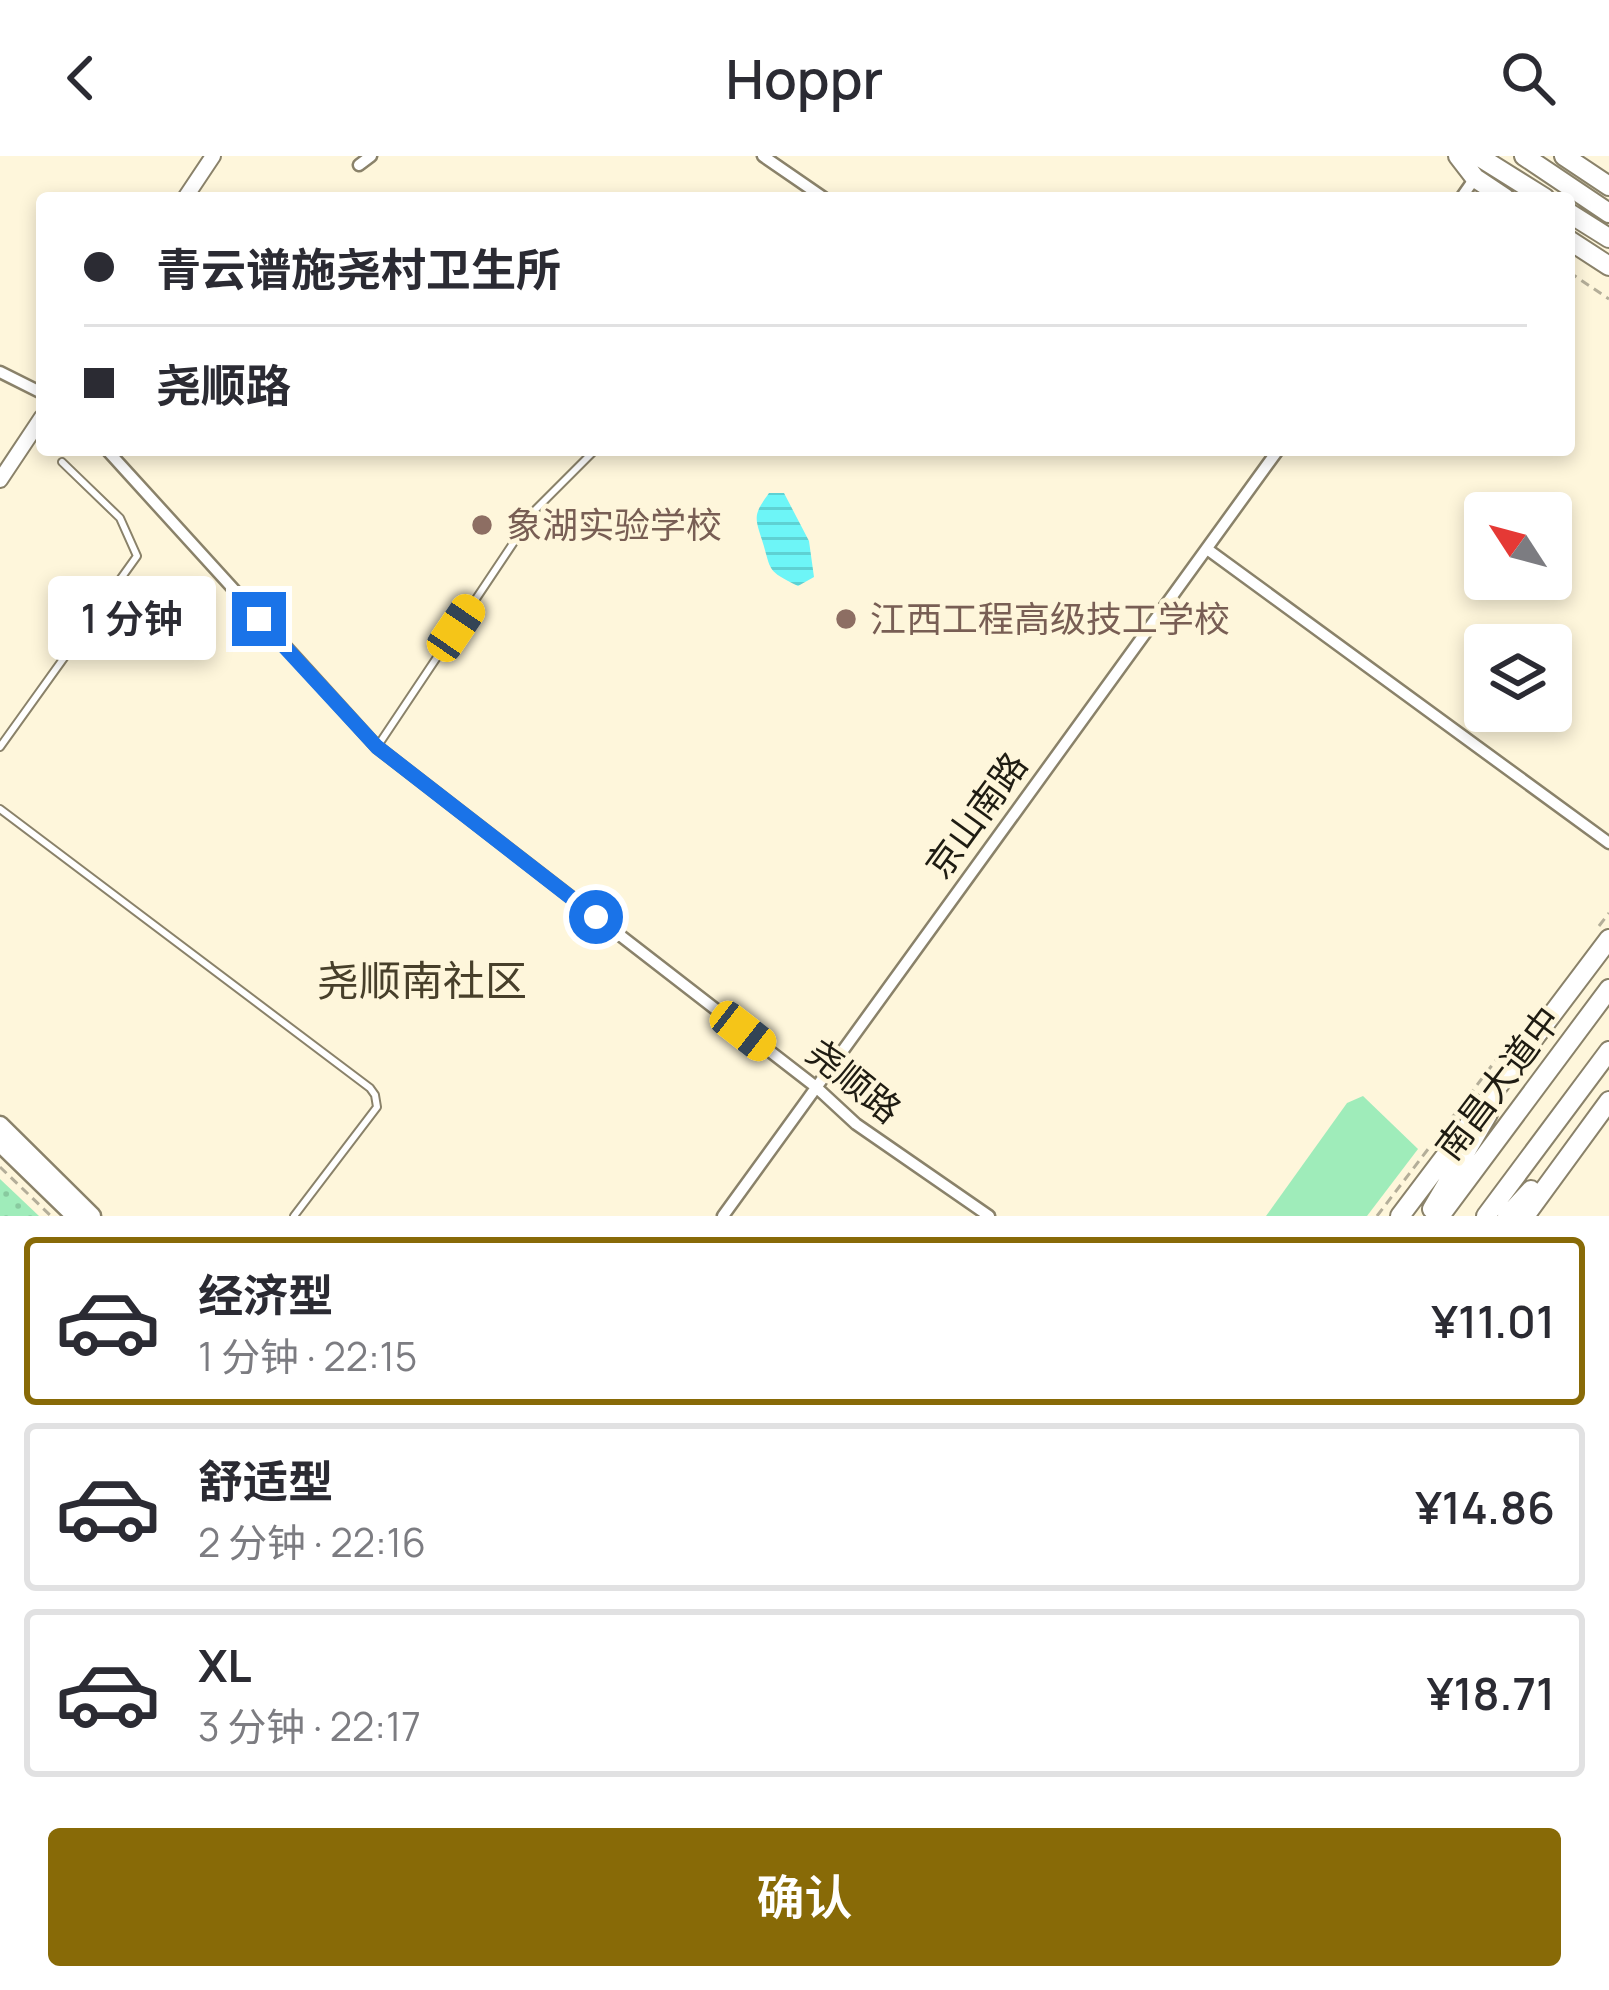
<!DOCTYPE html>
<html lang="zh">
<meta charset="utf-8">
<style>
body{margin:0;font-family:Manrope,"Noto Sans SC",sans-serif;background:#f7f7f7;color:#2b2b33;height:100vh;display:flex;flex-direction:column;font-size:45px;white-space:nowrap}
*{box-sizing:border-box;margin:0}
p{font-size:39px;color:#7c7c81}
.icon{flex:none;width:66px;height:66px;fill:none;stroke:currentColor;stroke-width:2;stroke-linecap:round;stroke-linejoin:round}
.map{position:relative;height:1060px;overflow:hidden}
.panel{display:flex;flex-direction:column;background:#fff;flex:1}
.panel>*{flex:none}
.banner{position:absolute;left:36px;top:36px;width:1539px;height:264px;border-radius:12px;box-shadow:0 6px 18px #0003;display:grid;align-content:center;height:264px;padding:0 48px;background:#fff}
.needle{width:78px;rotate:306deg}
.fabs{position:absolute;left:1464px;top:336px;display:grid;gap:24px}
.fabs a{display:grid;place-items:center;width:108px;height:108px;border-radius:12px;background:#fff;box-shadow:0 6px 18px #0003;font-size:60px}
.end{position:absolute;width:54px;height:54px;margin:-27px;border:15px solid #1a73e8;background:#fff;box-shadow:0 0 0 6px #fff}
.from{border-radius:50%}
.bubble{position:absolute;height:84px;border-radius:12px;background:#fff;box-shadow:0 6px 18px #0003;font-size:39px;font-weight:600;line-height:84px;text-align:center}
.car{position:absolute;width:36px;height:72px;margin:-36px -18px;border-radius:15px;box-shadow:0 0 9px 3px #0007;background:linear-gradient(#f5c518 24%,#345 0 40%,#f5c518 0 76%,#345 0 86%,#f5c518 0)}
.banner b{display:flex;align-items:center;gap:42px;height:114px;font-size:45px}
.banner b+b{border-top:3px solid #e1e1e2}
.banner i{width:30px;height:30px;background:#2b2b33}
ul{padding:21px 0 0;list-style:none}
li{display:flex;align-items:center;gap:36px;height:168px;margin:0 24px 18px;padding:0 24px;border:6px solid #e1e1e2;border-radius:12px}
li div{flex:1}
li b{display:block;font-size:45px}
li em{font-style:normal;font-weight:600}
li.active{border-color:#886a07}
li>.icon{width:108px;height:108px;stroke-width:1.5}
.cta{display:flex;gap:24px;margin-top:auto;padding:24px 48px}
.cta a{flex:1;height:138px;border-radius:12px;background:#886a07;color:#fff;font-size:48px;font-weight:600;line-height:138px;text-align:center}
header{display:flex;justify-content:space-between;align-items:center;height:156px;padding:0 48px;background:#fff;font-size:54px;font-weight:600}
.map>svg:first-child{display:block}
.green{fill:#9fecba}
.park{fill:url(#park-dots)}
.water{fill:url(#water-rules)}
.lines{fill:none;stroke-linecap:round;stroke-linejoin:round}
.service-casing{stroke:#8a826a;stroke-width:10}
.minor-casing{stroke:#8a826a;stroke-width:15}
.tertiary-casing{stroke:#8a826a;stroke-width:18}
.primary-casing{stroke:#8a826a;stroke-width:21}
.trunk-casing{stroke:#8a826a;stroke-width:22}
.path{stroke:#b4ae99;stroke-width:3;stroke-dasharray:9 6;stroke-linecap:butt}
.service{stroke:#fff;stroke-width:6}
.minor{stroke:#fff;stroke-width:10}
.tertiary{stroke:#fff;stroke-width:14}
.primary{stroke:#fff;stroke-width:16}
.trunk{stroke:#fff;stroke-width:18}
.route{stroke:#1a73e8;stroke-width:15}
.education-dot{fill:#8d6e63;stroke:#fef6db;stroke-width:4.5}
.labels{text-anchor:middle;stroke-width:9;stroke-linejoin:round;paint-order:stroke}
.education-label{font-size:36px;fill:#785e54;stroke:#fef6db;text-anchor:start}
.street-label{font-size:36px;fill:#1f1c12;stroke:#fef6db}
.quarter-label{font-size:42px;fill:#473f2a;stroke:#fef6db}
</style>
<header><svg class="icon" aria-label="back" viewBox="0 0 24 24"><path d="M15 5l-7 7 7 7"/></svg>Hoppr<svg class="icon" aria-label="search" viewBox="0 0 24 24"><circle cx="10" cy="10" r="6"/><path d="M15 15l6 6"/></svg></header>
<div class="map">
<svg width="1609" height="1060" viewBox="0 0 1609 1060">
<defs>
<pattern id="park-dots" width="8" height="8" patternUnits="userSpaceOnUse" patternTransform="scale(3)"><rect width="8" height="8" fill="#9fecba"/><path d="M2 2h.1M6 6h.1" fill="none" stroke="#88ca9f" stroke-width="1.8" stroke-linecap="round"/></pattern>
<pattern id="water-rules" width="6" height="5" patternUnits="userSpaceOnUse" patternTransform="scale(3)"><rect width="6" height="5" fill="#6df5f7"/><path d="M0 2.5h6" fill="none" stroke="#5ed1d3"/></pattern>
</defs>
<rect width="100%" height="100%" fill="#fef6db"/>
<path class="green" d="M1363 940 1418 993 1367 1060H1266L1347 947Z"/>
<path class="park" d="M0 1023 39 1060H0Z"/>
<path class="water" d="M769 337H784L809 385 814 421 798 430C766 414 772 416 762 384 754 360 754 358 769 337Z"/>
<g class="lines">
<g class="service-casing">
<path id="service" d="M0 591 137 400 120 362 62 306
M377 591 536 353 595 294
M0 653 370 932 375 939 377 951 294 1060"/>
</g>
<g class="minor-casing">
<path id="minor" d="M763 0 824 42
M359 9 371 0
M1461 42 1475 22
M0 216 42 237
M107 294 377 591 816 931 856 968 989 1060
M1207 393 1609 687
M723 1060 1278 294"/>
</g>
<g class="tertiary-casing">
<path id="tertiary" d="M185 42 213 0
M0 324 42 261"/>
</g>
<g class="primary-casing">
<path id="primary" d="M0 969 92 1060
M0 987 75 1060"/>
</g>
<g class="trunk-casing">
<path id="trunk" d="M1458 0 1475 22 1505 42
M1478 0 1545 42
M1524 0 1609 57
M1564 0 1609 30
M1569 57 1609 82
M1569 84 1609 110
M1432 1053 1488 958
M1400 1060 1609 783
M1440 1060 1609 833
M1486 1060 1609 895
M1507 1060 1531 1034
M1525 1060 1609 945"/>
</g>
<path class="path" d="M1569 116 1609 143
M1599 770 1609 757
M0 1011 51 1060
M1377 1060 1509 887"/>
<use href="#service" class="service"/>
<use href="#minor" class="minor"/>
<use href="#tertiary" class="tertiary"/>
<use href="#primary" class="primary"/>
<use href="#trunk" class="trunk"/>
</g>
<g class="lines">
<path class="route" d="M259 463 377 591 596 761"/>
</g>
<g class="education-dot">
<circle cx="482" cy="369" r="12"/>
<circle cx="846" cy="463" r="12"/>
</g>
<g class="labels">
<g class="education-label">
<text x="506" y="382">象湖实验学校</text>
<text x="870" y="476">江西工程高级技工学校</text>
</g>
<g class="street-label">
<text transform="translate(976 659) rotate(-54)" y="13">京山南路</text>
<text transform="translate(854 925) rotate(39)" y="13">尧顺路</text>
<text transform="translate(1498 927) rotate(-53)" y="13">南昌大道中</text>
</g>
<g class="quarter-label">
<text x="422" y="840">尧顺南社区</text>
</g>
</g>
</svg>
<div class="fabs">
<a><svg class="needle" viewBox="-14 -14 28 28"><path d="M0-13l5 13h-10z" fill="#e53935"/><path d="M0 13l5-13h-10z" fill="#7c7c81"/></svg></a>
<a><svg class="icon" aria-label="layers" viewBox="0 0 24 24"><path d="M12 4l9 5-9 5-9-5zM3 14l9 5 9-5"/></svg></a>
</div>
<i class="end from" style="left:596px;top:761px"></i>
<i class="end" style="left:259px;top:463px"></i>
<div class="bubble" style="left:48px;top:420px;width:168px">1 分钟</div>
<i class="car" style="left:456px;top:472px;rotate:34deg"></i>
<i class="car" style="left:743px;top:875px;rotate:128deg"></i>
<div class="banner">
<b><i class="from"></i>青云谱施尧村卫生所</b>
<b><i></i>尧顺路</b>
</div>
</div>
<section class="panel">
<ul>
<li class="active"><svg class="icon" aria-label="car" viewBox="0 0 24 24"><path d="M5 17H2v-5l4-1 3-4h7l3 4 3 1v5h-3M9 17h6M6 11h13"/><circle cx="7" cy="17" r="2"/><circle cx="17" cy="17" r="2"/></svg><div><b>经济型</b><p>1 分钟 · 22:15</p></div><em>¥11.01</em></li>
<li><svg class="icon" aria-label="car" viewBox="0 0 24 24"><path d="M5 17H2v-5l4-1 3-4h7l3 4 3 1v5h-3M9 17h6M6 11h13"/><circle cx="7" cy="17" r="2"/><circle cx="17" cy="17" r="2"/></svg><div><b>舒适型</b><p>2 分钟 · 22:16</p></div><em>¥14.86</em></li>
<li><svg class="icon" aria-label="car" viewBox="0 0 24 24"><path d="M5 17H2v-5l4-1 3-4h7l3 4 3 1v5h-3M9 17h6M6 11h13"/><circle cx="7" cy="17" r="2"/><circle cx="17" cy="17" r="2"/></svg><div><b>XL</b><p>3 分钟 · 22:17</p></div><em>¥18.71</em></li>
</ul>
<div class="cta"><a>确认</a></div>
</section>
